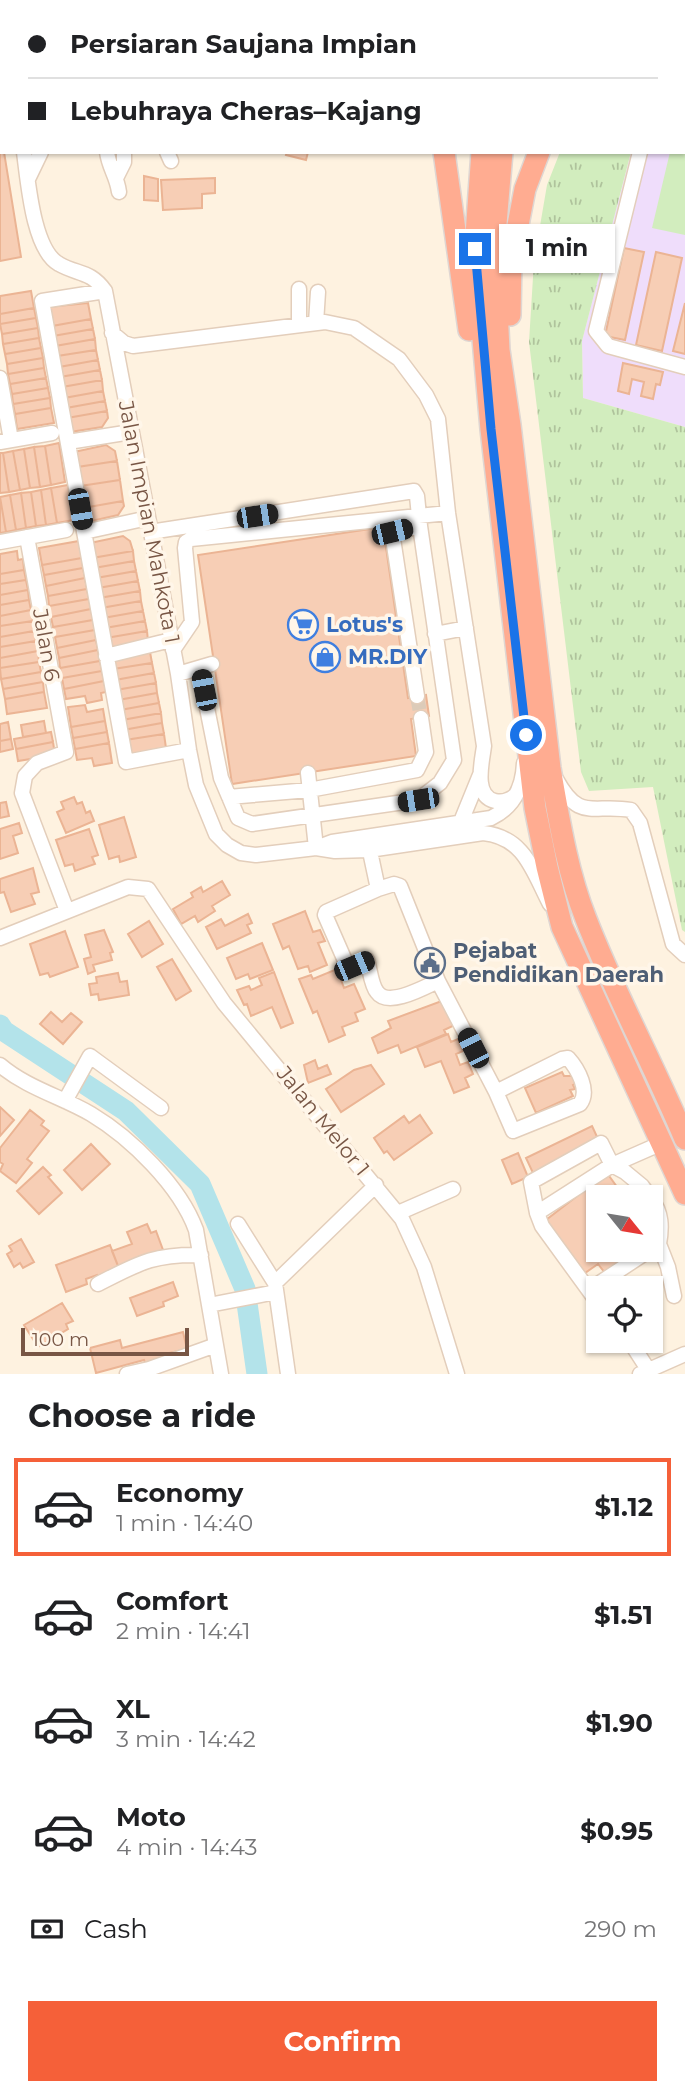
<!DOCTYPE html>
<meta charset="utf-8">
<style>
body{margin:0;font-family:Montserrat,sans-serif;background:#f6f6f6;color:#202124;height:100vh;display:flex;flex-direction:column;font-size:26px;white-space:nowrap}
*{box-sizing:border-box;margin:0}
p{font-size:23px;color:#757577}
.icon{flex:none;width:38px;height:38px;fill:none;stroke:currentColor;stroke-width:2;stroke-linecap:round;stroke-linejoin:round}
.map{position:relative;height:1374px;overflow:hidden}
.panel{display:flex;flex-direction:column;background:#fff;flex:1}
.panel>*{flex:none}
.hud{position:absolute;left:0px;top:0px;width:686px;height:154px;box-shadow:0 2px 5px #0004;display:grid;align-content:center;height:154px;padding:0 28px;background:#fff}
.needle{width:46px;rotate:120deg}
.fabs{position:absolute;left:586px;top:1185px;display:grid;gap:14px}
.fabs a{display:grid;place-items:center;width:77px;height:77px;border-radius:0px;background:#fff;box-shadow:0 2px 5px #0004;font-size:35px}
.scale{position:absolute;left:21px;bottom:18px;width:168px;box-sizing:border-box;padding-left:7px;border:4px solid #785645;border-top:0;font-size:19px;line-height:24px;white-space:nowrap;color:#785645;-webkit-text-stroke:5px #fff6e9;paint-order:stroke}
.end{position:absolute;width:32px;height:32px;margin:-16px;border:9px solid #1a73e8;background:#fff;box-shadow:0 0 0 4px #fff}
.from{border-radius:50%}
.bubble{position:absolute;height:49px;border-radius:0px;background:#fff;box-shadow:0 2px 5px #0004;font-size:23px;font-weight:700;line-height:49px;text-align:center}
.car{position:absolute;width:21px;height:42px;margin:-21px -10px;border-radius:9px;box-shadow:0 0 5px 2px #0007;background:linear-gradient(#222 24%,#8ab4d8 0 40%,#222 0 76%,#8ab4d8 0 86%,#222 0)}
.hud b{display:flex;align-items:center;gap:24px;height:66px;font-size:26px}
.hud b+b{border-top:2px solid #e0e0e0}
.hud i{width:18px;height:18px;background:#202124}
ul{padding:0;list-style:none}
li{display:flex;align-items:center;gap:21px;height:98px;margin:0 14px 10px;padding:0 14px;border:4px solid transparent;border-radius:0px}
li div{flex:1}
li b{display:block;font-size:26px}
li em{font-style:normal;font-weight:700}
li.active{border-color:#f56039}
li>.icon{width:63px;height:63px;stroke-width:1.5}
h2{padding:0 28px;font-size:32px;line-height:84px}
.pay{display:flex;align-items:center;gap:18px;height:77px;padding:0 28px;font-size:26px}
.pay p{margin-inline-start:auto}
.action{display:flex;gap:14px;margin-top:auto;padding:14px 28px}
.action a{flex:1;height:80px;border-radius:0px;background:#f56039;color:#fff;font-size:28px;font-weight:700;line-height:80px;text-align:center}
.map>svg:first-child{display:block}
.education{fill:#efddfb}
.grass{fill:url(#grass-tufts)}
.garden{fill:#d2edbe}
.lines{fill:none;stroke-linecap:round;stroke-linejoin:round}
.river{stroke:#b3e3ea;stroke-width:21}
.building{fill:#f7ceb5;stroke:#ebb494;stroke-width:2}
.minor-tunnel{stroke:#dccbb9;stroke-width:14;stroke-dasharray:14 7;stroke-linecap:butt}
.minor-casing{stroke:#e3cebb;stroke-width:17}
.major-casing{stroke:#dfd6d2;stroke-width:20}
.highway-casing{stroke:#dfd6d2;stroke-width:24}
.minor{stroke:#fff;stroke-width:14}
.major{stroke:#ffd697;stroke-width:18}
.highway{stroke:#ffac91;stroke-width:21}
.route{stroke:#1a73e8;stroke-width:9}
.labels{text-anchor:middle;stroke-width:7;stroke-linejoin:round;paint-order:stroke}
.street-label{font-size:21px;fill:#785645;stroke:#fff6e9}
.shop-label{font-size:21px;font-weight:bold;fill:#366cbe;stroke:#fff6e9;text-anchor:start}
.service-label{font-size:21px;font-weight:bold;fill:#4e5e75;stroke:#fff6e9;text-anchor:start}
</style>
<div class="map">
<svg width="685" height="1374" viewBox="0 0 685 1374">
<defs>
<pattern id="grass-tufts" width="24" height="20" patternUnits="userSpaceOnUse" patternTransform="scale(1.75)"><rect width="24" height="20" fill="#d2edbe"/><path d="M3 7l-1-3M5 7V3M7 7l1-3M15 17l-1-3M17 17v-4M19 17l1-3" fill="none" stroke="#afc39c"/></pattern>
</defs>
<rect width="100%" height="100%" fill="#fef2e0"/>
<path class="education" d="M685 76V427L583 398 582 341 631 152H684Z"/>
<path class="grass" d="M560 152H631L582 341 583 398 685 427V932L682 930 653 787 589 791 581 772 529 342 534 261 547 185Z"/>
<path class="garden" d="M685 93V235L652 228 670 152H684Z"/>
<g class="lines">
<path class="river" d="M0 1025 4 1031 126 1111 200 1184 245 1289 257 1374"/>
</g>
<path class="building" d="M0 0H54V2H2L0 14Z
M0 125 2 152H4L21 257 0 261Z
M287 152H308L306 160 286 155Z
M144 176 158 179V201L144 200Z
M215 178V193L202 194V208L163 210 161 180Z
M624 248 644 252 625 340 605 336Z
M656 252 682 258 662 351 636 345Z
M31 291 34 308 0 314V296Z
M88 303 91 319 52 326 48 307Z
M685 303V354L673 351Z
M34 308 36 318 0 324V314Z
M36 318 38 328 2 334 0 324Z
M91 319 93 329 53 336 52 326Z
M38 328 39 338 3 344 2 334Z
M93 329 95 339 55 346 53 336Z
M39 338 41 348 5 354 3 344Z
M95 339 96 350 57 356 55 346Z
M41 348 43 358 7 364 5 354Z
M96 350 98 360 59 367 57 356Z
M43 358 44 368 8 374 7 364Z
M98 360 100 370 60 377 59 367Z
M623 363 663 372 660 385 656 384 653 399 641 396 644 382 632 379 629 394 618 391Z
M44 368 46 378 10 384 8 374Z
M100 370 102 380 62 387 60 377Z
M46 378 48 388 12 394 10 384Z
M102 380 103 391 64 398 62 387Z
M48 388 50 398 13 404 12 394Z
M103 391 105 401 66 408 64 398Z
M50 398 51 408 15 414 13 404Z
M105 401 107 411 67 418 66 408Z
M51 408 54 423 17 429 15 414Z
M107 411 108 418 102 427 70 432 67 418Z
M59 443 65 482 51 485 45 446Z
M106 445 115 451 117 461 77 467 74 452Z
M45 446 51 485 40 487 34 447Z
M34 447 40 487 30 488 24 449Z
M24 449 30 488 20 490 13 451Z
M13 451 20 490 9 492 3 453Z
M0 453H3L9 492 0 493Z
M117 461 120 480 80 486 77 467Z
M120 480 123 501 83 508 80 486Z
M68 485 74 520 57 523 51 488Z
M51 488 57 523 46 525 41 490Z
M41 490 46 525 36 526 31 492Z
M31 492 36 526 26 528 21 493Z
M21 493 26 528 16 530 10 495Z
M10 495 16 530 6 532 0 497Z
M0 497 6 532 0 533Z
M123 501 124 506 118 515 87 522 83 508Z
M383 527 408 698 426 695 429 716 411 719 416 756 232 784 198 555Z
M123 536 130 541 133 551 92 558 90 543Z
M79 541 82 558 42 565 39 548Z
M17 551 18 560 23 559 24 570 0 574V554Z
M133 551 134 561 94 568 92 558Z
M82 558 83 568 44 575 42 565Z
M134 561 136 571 96 578 94 568Z
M83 568 85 578 46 586 44 575Z
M24 570 26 580 0 584V574Z
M136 571 138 581 98 588 96 578Z
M85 578 87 589 48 596 46 586Z
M26 580 28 590 0 595V584Z
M138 581 140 591 99 598 98 588Z
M87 589 89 599 49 606 48 596Z
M28 590 29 600 0 605V595Z
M140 591 141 601 101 608 99 598Z
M89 599 91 609 51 617 49 606Z
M29 600 31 610 0 616V605Z
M141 601 143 611 103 618 101 608Z
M91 609 93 620 53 627 51 617Z
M31 610 33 621 0 626V616Z
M143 611 145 621 105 628 103 618Z
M93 620 95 630 55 637 53 627Z
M33 621 34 631 0 637V626Z
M145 621 147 631 106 638 105 628Z
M95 630 96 640 57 648 55 637Z
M34 631 36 641 0 647V637Z
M147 631 148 641 108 648 106 638Z
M96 640 98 650 59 658 57 648Z
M36 641 38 651 0 658V647Z
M98 650 100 661 60 668 59 658Z
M38 651 39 662 0 668V658Z
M150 652 152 663 113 669 111 659Z
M100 661 102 671 62 678 60 668Z
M39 662 41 672 1 679 0 668Z
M152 663 154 673 115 680 113 669Z
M102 671 104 681 64 689 62 678Z
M41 672 43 682 3 689 1 679Z
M154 673 156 683 116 690 115 680Z
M104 681 106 692 101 693 102 700 87 703 85 696 66 699 64 689Z
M43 682 44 692 5 699 3 689Z
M156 683 157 693 118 700 116 690Z
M44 692 47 708 7 714 5 699Z
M157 693 159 703 120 710 118 700Z
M159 703 161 713 122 720 120 710Z
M85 705 87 712 103 709 105 721 71 727 68 707Z
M161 713 162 723 123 730 122 720Z
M44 721 46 733 23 737 21 725Z
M105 721 107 732 73 738 71 727Z
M8 722 11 739 0 741V724Z
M162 723 164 734 125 740 123 730Z
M51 732 53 742 16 749 14 739Z
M107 732 109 743 75 749 73 738Z
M164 734 166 748 127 755 125 740Z
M11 739 13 749 0 752V741Z
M53 742 55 755 18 761 16 749Z
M109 743 112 763 94 766 92 758 77 760 75 749Z
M74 797 77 804 82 802 86 813 90 811 94 821 66 833 57 812 64 809 61 802Z
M6 802 9 816 0 818V803Z
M124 817 136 857 120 862 119 856 109 859 99 825Z
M19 823 22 833 13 836 18 853 0 859V829Z
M89 829 98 855 92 857 95 864 75 871 73 864 65 866 56 840Z
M33 868 39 892 31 894 35 904 11 912 4 892 0 893V879Z
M222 881 230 895 212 906 215 911 198 922 195 916 181 924 173 909 193 897 191 893 201 887 203 892Z
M305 911 313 932 320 930 325 941 318 943 327 965 310 972 308 966 298 969 289 946 283 949 273 924Z
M248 914 252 923 247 925 251 933 217 949 206 927 221 919 225 926Z
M149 921 163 944 142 957 128 934Z
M104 930 113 952 110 953 112 960 93 965 95 971 88 974 84 959 91 957 85 935Z
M65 931 78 967 50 977 48 973 40 975 30 944Z
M262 943 273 970 250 979 248 974 236 979 227 958Z
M172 959 191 991 176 1000 157 967Z
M337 969 344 988 354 984 365 1009 355 1013 358 1021 342 1027 345 1035 329 1042 317 1011 313 1013 299 979 311 975 313 979Z
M274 972 293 1023 281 1028 272 1007 251 1016 247 1004 244 1005 237 990 249 986 251 990 262 985 259 978Z
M118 973 120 982 127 981 129 995 99 1000 98 994 91 995 89 984 97 983 96 977Z
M447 999 457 1024 444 1030 446 1034 401 1053 398 1045 378 1053 372 1038 391 1028 388 1021Z
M51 1012 62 1022 71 1013 82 1022 63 1044 40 1024Z
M448 1034 451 1042 458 1039 463 1051 456 1054 460 1065 468 1062 473 1074 465 1078 469 1087 454 1093 441 1061 425 1067 417 1047Z
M315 1060 318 1069 327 1065 331 1074 308 1083 304 1065Z
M371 1065 384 1084 341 1112 326 1089 354 1070Z
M562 1072 564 1076H574L577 1083 573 1085 575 1089 570 1090 573 1096 536 1113 525 1088Z
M0 1107 14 1120 0 1136Z
M30 1110 44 1121 41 1125 49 1131 27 1159 32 1163 16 1183 0 1171 3 1164 0 1162V1148Z
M420 1115 432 1133 394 1160 387 1151 384 1153 374 1138 404 1116 409 1123Z
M592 1126 599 1141 533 1173 526 1158Z
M91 1144 110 1164 82 1190 64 1170Z
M518 1153 528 1177 512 1184 502 1160Z
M43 1167 51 1175 48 1177 62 1193 39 1214 17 1191Z
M607 1173 620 1191 627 1186 636 1197H598V1250H636L605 1273 598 1264 585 1273 546 1220Z
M147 1224 151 1233 156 1231 163 1250 118 1266 112 1251 132 1244 127 1232Z
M21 1239 34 1262 23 1268 20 1263 14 1267 7 1254 12 1251 9 1246Z
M110 1245 120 1271 98 1279 97 1275 86 1279 87 1284 66 1292 56 1265Z
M173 1282 178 1296 163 1302 164 1306 137 1316 130 1298Z
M62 1303 73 1321 66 1324 68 1329 38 1347 24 1325Z
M183 1332 187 1349 169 1353 170 1359 146 1365 144 1360 96 1373 90 1348 120 1340 122 1348Z"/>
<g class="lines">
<path class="minor-tunnel" d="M417 696 421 718"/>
<g class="minor-casing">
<path id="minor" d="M83 0V2
M193 0 194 2
M368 0 369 2
M128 2V0
M138 2V0
M257 2V0
M24 152C28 181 33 250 59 264 78 275 90 270 105 291L178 674 189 750 196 785 216 834 227 845 241 853 256 855 316 848 335 851 369 850 483 833C525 837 533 872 550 904
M107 152C109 168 117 176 119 192
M167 152 171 161
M640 152 596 331 608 346 685 367
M117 176 124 162V152
M28 179 41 152
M299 289V325
M105 291 42 301 126 762 189 750
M316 323 318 292
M112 333 124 343 133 346 325 322 354 328 399 359 426 395 438 419 448 513 484 746C482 762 473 796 495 801 503 803 510 800 516 795
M0 378 11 440
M0 442 52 433
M68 442 131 432
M84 532 148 518
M150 532 414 491 417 496 420 526 454 760 440 783 418 800 252 824 238 818 221 778 199 668
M27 537 66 752 37 763 25 776 22 793 67 911
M0 542 66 530
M435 634 466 628
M173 650 192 622 185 548 186 542 191 539 448 513
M106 656 171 640
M178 674 212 664
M417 696 392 532 420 526
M308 773 316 848
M556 779C580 823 593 803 631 810L640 823 673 944 685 955
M229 797 309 790 417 770 426 752 421 718
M460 831V824L480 775
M368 842 378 889
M324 845 332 842 491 818C514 807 523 787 524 763
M0 938 128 887 148 889 224 1003 402 1219 424 1267 457 1374
M438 981 400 886 394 884 378 889 326 912 325 915 346 963 354 966 367 960C370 969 371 985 377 992 388 1008 425 987 438 981L496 1092 513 1131 580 1104C590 1091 578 1069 568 1058L562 1059 496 1092
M0 1065C27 1088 62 1097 91 1114 131 1138 180 1186 196 1230L221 1374
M65 1101 90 1056 161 1108
M651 1198C662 1213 662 1227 659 1244
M398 1213 453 1189
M537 1213 531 1182 601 1143 612 1165 625 1172 642 1186 650 1197
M238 1224 275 1283
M98 1284C139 1263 153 1254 201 1255
M589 1290 659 1244 668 1267 674 1296
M598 1303 542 1226 537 1213 612 1165 662 1143
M209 1305 276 1292
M629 1340 651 1374
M127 1374 149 1369 216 1345
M288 1374 275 1283 376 1185
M640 1374 685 1354"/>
</g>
<g class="major-casing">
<path id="major" d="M497 0 503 2
M572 0 578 2
M684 45H685
M684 63H685"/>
</g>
<g class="highway-casing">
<path id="highway" d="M419 0 421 2
M633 0 635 2
M481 2 486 0
M516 2V0
M533 2 534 0
M444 152 469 330
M482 152 475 249 491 429 535 808 547 867 562 927 685 1194
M502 152 494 248 499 350 510 425 550 768C559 819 567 871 586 919 615 994 654 1065 685 1139
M510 315 511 261 525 189 539 152"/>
</g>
<use href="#minor" class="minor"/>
<use href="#major" class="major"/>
<use href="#highway" class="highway"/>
</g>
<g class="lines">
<path class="route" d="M475 249 491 429 526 735"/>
</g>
<defs>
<g id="supermarket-ring" transform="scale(1.575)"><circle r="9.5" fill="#fff6e9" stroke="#3f7fe0" stroke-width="1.5"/><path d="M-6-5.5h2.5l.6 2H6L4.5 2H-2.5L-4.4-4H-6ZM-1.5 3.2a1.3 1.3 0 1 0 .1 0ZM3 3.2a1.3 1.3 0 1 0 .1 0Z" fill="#3f7fe0"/></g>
<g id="shop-ring" transform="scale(1.575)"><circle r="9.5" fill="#fff6e9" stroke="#3f7fe0" stroke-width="1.5"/><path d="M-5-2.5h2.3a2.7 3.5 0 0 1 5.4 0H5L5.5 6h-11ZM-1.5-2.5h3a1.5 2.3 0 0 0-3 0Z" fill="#3f7fe0"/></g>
<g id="civic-ring" transform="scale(1.575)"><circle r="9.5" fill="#fff6e9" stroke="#5c6f8a" stroke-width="1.5"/><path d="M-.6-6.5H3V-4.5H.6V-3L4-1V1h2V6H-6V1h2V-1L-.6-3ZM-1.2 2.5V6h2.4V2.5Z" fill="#5c6f8a"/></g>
</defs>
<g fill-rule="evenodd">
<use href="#supermarket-ring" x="303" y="625"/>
<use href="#shop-ring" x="325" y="657"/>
<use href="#civic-ring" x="430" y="963"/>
</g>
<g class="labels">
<g class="street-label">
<text transform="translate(149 522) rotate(79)" y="7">Jalan Impian Mahkota 1</text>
<text transform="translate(46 645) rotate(80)" y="7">Jalan 6</text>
<text transform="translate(323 1121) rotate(51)" y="7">Jalan Melor 1</text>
</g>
<g class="shop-label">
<text x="326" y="632">Lotus's</text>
<text x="348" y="664">MR.DIY</text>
</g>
<g class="service-label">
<text x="453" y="958">Pejabat<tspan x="453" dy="24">Pendidikan Daerah</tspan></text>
</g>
</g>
</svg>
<div class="fabs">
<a><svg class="needle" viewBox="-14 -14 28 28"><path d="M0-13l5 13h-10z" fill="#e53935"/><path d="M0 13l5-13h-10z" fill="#757577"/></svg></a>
<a><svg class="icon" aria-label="locate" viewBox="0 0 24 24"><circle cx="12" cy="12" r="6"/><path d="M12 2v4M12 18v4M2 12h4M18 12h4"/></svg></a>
</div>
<div class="scale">100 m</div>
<i class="end from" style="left:526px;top:735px"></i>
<i class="end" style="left:475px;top:249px"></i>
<div class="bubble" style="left:499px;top:224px;width:116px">1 min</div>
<i class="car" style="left:80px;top:509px;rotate:170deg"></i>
<i class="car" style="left:257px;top:516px;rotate:81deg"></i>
<i class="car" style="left:392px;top:532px;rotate:77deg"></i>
<i class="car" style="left:204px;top:690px;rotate:349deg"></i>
<i class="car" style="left:418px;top:800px;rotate:261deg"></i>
<i class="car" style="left:354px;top:966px;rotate:67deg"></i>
<i class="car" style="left:473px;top:1048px;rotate:333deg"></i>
<div class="hud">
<b><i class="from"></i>Persiaran Saujana Impian</b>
<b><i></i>Lebuhraya Cheras–Kajang</b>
</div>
</div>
<section class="panel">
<h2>Choose a ride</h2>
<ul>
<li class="active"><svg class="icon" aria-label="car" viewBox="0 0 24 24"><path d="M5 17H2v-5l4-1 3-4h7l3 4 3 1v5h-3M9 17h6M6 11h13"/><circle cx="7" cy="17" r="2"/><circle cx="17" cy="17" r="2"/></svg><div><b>Economy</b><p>1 min · 14:40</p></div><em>$1.12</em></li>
<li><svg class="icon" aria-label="car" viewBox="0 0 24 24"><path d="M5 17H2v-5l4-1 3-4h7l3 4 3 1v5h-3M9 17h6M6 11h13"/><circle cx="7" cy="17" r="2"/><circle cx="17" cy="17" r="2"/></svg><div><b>Comfort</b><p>2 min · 14:41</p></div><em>$1.51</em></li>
<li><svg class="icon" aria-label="car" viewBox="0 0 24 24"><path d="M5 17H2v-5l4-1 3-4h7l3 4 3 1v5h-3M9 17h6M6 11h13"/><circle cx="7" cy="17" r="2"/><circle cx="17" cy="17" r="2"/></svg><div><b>XL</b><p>3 min · 14:42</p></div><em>$1.90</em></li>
<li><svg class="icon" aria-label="car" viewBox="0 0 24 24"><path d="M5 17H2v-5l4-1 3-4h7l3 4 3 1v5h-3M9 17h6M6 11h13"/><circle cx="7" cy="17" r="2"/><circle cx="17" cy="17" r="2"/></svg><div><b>Moto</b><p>4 min · 14:43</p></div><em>$0.95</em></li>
</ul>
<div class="pay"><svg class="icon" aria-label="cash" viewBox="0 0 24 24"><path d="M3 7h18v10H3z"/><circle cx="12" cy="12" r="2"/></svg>Cash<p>290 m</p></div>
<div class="action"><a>Confirm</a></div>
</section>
